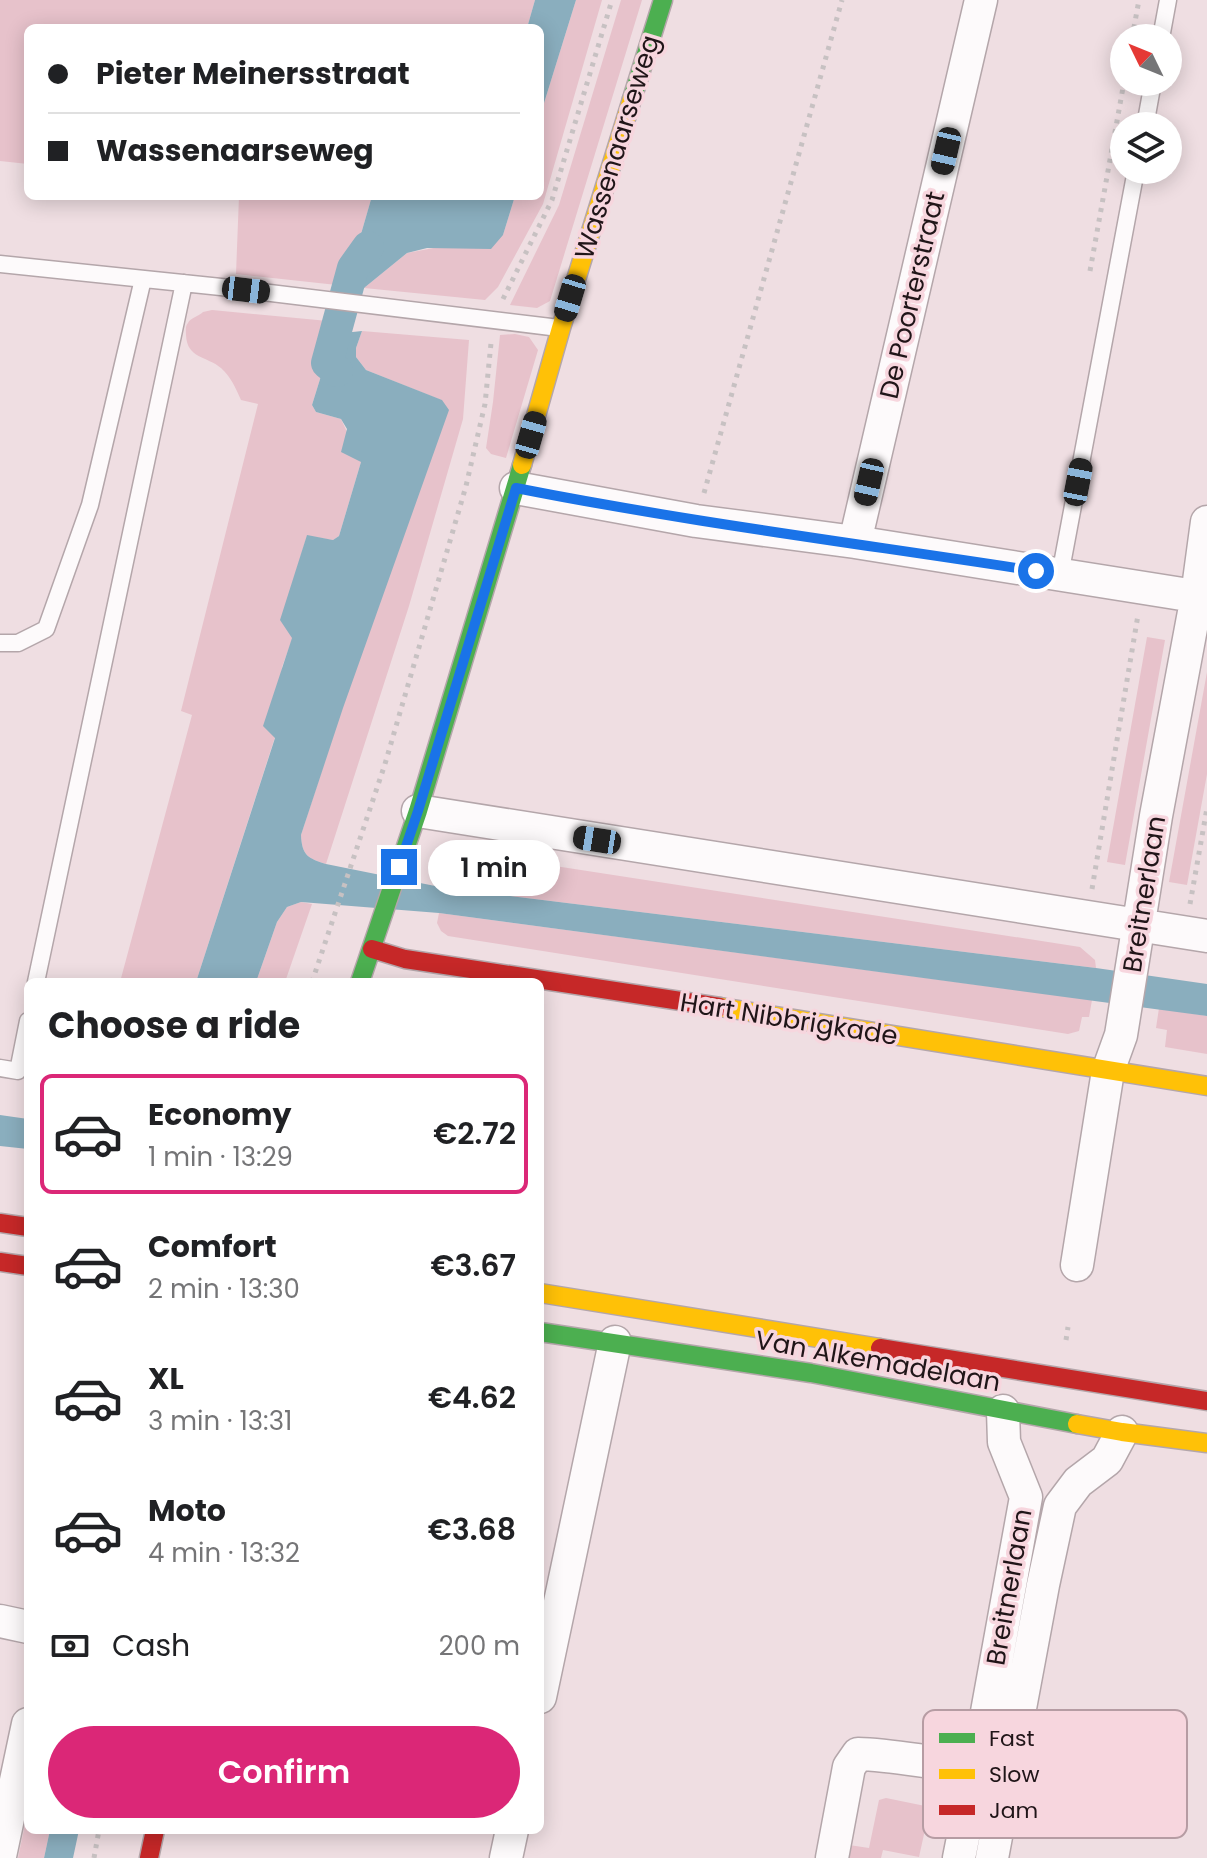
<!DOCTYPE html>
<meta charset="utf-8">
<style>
body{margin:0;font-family:Poppins,sans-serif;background:#f2f2f2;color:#202124;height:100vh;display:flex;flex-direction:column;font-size:30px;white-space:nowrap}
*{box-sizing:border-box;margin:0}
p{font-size:26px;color:#757577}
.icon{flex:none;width:44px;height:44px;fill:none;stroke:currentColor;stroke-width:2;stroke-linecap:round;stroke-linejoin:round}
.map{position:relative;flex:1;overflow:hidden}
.drawer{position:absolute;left:24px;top:978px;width:520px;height:856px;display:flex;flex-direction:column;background:#fff;border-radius:12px;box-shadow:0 4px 20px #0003}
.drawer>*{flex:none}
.top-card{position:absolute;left:24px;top:24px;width:520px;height:176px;border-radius:12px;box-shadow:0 4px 20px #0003;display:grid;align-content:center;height:176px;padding:0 24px;background:#fff}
.needle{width:52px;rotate:313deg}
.controls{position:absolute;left:1110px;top:24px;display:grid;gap:16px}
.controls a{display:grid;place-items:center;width:72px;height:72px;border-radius:50%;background:#fff;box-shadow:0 4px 20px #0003;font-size:40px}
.end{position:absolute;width:36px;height:36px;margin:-18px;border:10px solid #1a73e8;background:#fff;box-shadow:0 0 0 4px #fff}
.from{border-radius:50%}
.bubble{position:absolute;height:56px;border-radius:28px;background:#fff;box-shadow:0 4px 20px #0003;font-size:26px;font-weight:600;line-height:56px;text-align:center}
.car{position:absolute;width:24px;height:48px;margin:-24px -12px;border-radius:10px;box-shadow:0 0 6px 2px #0007;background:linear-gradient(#222 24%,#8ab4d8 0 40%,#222 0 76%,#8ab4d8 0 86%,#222 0)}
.top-card b{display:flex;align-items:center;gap:28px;height:76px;font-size:30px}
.top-card b+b{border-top:2px solid #e0e0e0}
.top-card i{width:20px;height:20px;background:#202124}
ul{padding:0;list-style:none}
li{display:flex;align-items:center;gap:24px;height:120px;margin:0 16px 12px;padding:0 8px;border:4px solid transparent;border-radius:12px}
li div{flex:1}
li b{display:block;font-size:30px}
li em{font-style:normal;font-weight:600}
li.on{border-color:#db2777}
li>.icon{width:72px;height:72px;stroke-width:1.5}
h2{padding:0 24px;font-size:36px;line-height:96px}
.pay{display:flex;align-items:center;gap:20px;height:88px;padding:0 24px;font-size:30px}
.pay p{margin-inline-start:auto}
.cta{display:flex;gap:16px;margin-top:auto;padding:16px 24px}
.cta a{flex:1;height:92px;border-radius:48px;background:#db2777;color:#fff;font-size:32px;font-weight:600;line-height:92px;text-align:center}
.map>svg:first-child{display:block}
.green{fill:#e7c2cb}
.water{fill:#8aaebe}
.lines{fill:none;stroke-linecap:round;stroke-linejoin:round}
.canal{stroke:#8aaebe;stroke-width:32}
.lane-casing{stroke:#b4a6aa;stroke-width:19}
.street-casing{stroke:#b4a6aa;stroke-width:35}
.fast-casing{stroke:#b4a6aa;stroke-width:21}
.slow-casing{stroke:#b4a6aa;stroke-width:21}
.jam-casing{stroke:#b4a6aa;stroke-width:21}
.path{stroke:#c7c1c2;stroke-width:5;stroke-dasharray:4 6;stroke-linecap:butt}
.lane{stroke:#fdfafb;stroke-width:16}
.street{stroke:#fdfafb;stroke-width:32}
.fast{stroke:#4caf50;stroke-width:18}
.slow{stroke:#ffc107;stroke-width:18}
.jam{stroke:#c62828;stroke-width:18}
.route{stroke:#1a73e8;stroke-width:10}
.labels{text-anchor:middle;stroke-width:7;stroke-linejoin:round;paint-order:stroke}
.street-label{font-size:26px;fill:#201518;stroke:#f7d6de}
.key{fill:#f7d6de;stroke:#b69ca3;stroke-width:2}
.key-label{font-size:22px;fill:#201518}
</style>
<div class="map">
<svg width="1207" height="1858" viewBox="0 0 1207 1858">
<rect width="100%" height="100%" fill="#efdee2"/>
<path class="green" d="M0 0H535L527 28H28V164L0 161Z
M576 0H602L543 204 498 287 485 300 364 288 407 253 503 235 515 196H540V116Z
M621 0H642L550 301 537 308 510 305 559 205Z
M239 196H372L346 286 236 274Z
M212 310 328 321 334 334 312 405 316 412 341 419 361 462 339 536 333 540 307 536 281 620 293 637 282 667 275 737 196 982H120L192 715 181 711 258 404 241 400C235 387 231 377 221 368 207 356 187 359 186 335 186 331 185 326 188 323 190 318 199 316 203 312Z
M362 331 469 340 463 419 409 606 326 864C308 858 302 856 301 835L441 400 366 370 356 357V348Z
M515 334 529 337 538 350 506 458 491 454 486 448 493 402 500 335Z
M1147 637 1165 640 1125 865 1107 862Z
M1207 672V774L1187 885 1169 882Z
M471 853 1080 947 1095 960 1096 968 445 888 452 864 459 854Z
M301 902 312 904 285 982H256L277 922 287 907Z
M439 913 1092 1000 1089 1017H1082L1079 1031 1068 1034 448 936 441 931 437 923Z
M1159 1008 1207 1016V1054L1165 1047 1167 1030 1156 1028Z
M886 1798 930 1807 919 1857 883 1850 881 1858H847L849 1845 869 1848 879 1800Z
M28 1810V1830H50L44 1858H18Z"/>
<path class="water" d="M535 0H576L540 116V28H527Z
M372 196H515L503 235 491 249 427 248 407 253 364 288 346 286Z
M362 331 356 348V357L366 370 442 400 449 410 343 708 301 835C302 856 308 858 326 864L445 888 1096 968 1207 984V1016L439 913 301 902 287 907 277 922 256 982H196L275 738 263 726 292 638 280 620 307 535 333 540 339 536 361 462 341 452 347 429 341 419 316 412 312 405 334 334Z
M0 1115 28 1119V1149L0 1146Z
M50 1830H79L73 1858H44Z"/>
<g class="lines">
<path class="canal" d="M337 371 327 363 353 268 368 247"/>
<g class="lane-casing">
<path id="lane" d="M1161 38 1168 0
M1145 126 1153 82
M0 264 221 287 559 328
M1060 575 1136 170
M0 643H18L46 629 90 505 143 279
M36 982 184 283
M0 1068 18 1071 28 1021"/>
</g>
<g class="street-casing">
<path id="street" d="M516 488 696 521 855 542 1207 598
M855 542 981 0
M418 811 1207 936
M1077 1265 1108 1071 1121 1035 1156 816 1197 596 1207 522
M0 1621 28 1627
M540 1697 615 1342
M0 1856 28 1724
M506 1858 512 1830
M832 1858 849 1767 858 1754C904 1755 951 1769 997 1766
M959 1858 977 1767 1026 1497 1004 1442 1003 1411
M992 1858 1043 1585 1060 1506 1078 1482 1107 1460 1122 1432"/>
</g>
<g class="fast-casing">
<path id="fast" d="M632 99 663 0
M360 982 418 811 522 465
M540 1332 811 1373 1077 1424"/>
</g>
<g class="slow-casing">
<path id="slow" d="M522 465 561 328 632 99
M720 1007 1207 1086
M540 1293 880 1348
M1077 1424 1122 1432 1207 1443"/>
</g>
<g class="jam-casing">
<path id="jam" d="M372 949 405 959 720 1007
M0 1223 28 1227
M0 1262 28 1266
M880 1348 1207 1401
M149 1858 155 1830"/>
</g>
<path class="path" d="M1132 38 1139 0
M1090 271 1124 82
M503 299 552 200 612 0
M704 493 842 0
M1092 889 1138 615
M1190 904 1207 808
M312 982 385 764 466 486 485 404 491 343
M1066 1340 1068 1327
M94 1858 99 1830"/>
<use href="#lane" class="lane"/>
<use href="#street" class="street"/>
<use href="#fast" class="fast"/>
<use href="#slow" class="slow"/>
<use href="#jam" class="jam"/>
</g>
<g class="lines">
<path class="route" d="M399 867 418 811 516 488C688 522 862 544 1036 571"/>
</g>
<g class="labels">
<g class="street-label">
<text transform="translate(617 147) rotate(-73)" y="9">Wassenaarseweg</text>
<text transform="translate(912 295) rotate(-77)" y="9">De Poorterstraat</text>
<text transform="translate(1144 894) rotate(-81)" y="9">Breitnerlaan</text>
<text transform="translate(789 1019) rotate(9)" y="9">Hart Nibbrigkade</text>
<text transform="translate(878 1361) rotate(10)" y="9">Van Alkemadelaan</text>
<text transform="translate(1009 1587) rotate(-80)" y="9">Breitnerlaan</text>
</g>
</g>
<rect x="923" y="1710" width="264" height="128" rx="12" class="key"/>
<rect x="939" y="1733" width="36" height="10" fill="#4caf50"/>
<rect x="939" y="1769" width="36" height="10" fill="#ffc107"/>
<rect x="939" y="1805" width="36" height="10" fill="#c62828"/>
<g class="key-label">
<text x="989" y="1746">Fast</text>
<text x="989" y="1782">Slow</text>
<text x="989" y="1818">Jam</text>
</g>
</svg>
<div class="controls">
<a><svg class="needle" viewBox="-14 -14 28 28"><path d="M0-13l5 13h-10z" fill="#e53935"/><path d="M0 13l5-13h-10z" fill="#757577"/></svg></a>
<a><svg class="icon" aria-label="layers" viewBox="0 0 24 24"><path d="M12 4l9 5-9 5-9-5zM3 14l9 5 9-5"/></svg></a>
</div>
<i class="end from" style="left:1036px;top:571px"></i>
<i class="end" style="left:399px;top:867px"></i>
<div class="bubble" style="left:428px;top:840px;width:132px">1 min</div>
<i class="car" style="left:946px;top:151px;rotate:193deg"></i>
<i class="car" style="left:246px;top:290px;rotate:97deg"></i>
<i class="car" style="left:570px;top:298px;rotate:197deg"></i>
<i class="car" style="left:531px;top:435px;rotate:16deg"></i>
<i class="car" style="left:869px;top:482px;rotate:193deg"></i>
<i class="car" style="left:1078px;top:482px;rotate:11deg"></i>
<i class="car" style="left:597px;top:840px;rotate:279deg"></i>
<div class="top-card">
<b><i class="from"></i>Pieter Meinersstraat</b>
<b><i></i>Wassenaarseweg</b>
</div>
<section class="drawer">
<h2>Choose a ride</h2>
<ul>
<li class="on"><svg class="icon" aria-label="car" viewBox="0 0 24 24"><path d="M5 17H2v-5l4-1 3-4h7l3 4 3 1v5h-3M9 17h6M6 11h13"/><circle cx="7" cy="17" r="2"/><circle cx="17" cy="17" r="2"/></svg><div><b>Economy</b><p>1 min · 13:29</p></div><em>€2.72</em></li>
<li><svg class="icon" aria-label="car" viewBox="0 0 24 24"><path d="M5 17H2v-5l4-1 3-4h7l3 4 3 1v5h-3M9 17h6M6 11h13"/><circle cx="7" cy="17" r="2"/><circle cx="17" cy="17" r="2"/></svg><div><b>Comfort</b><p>2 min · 13:30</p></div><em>€3.67</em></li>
<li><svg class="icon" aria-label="car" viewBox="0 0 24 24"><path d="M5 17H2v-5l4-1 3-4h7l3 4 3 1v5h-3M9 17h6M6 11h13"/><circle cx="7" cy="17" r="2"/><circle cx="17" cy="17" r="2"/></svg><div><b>XL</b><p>3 min · 13:31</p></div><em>€4.62</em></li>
<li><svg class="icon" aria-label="car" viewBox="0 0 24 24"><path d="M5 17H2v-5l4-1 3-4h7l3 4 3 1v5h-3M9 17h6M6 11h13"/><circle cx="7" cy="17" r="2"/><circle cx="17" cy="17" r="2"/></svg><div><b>Moto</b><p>4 min · 13:32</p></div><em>€3.68</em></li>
</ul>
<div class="pay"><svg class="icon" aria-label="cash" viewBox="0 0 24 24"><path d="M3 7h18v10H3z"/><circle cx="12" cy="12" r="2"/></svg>Cash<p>200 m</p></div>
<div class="cta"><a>Confirm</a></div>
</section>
</div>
